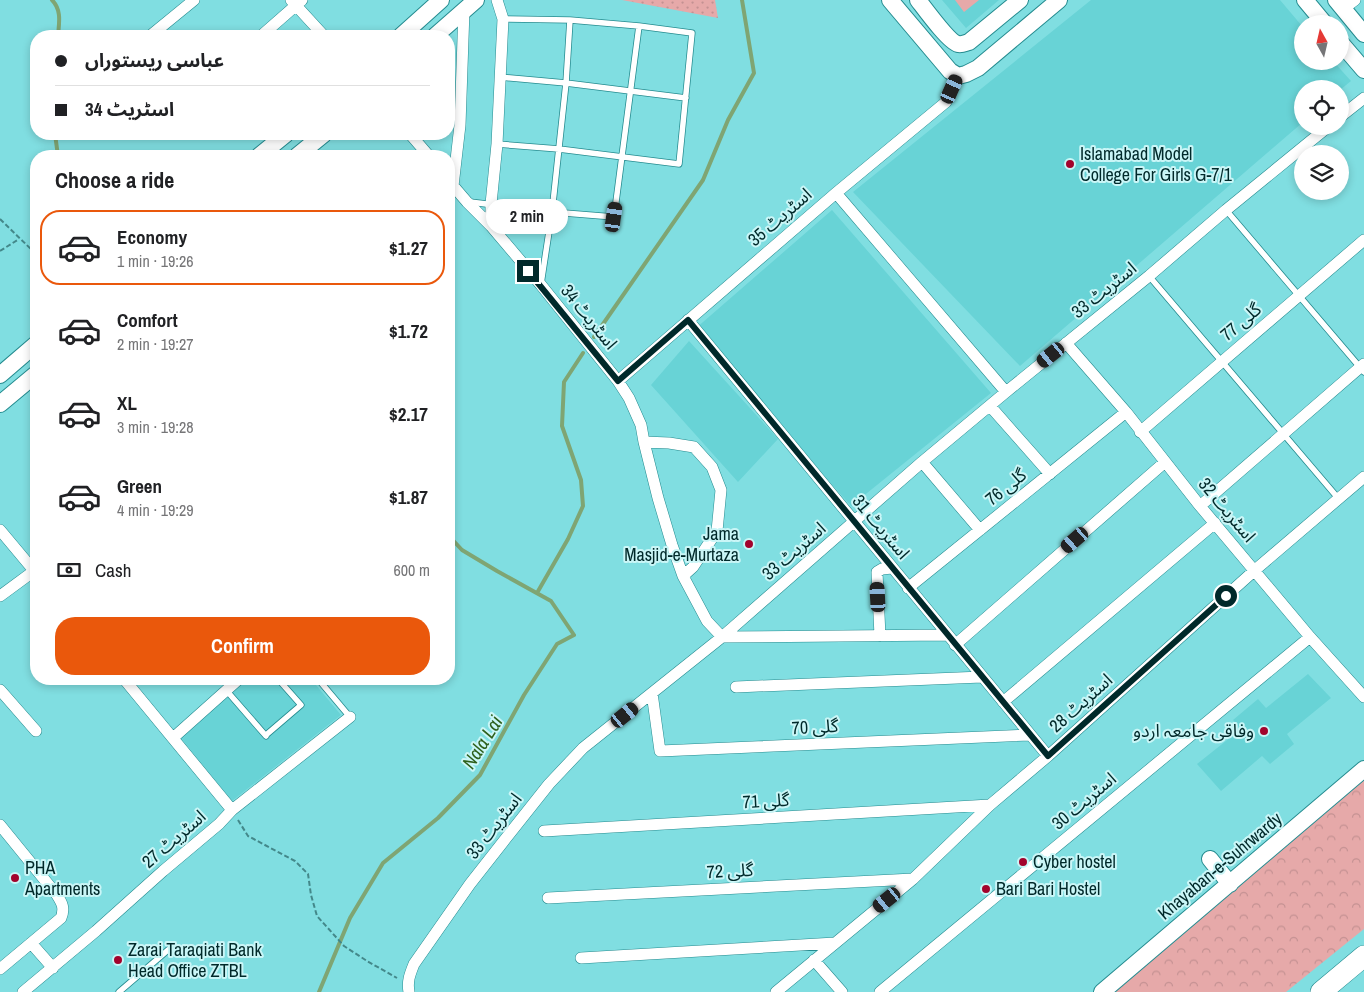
<!DOCTYPE html>
<meta charset="utf-8">
<style>
body{margin:0;font-family:"Archivo Narrow","Noto Sans Arabic",sans-serif;background:#f2f2f2;color:#202124;height:100vh;display:flex;flex-direction:column;font-size:19px;white-space:nowrap}
*{box-sizing:border-box;margin:0}
p{font-size:16px;color:#757577}
.icon{flex:none;width:28px;height:28px;fill:none;stroke:currentColor;stroke-width:2;stroke-linecap:round;stroke-linejoin:round}
.map{position:relative;flex:1;overflow:hidden}
.sheet{position:absolute;left:30px;top:150px;width:425px;height:535px;display:flex;flex-direction:column;background:#fff;border-radius:20px;box-shadow:0 2px 8px #0003}
.sheet>*{flex:none}
.top-card{position:absolute;left:30px;top:30px;width:425px;height:110px;border-radius:20px;box-shadow:0 2px 8px #0003;display:grid;align-content:center;height:110px;padding:0 25px;background:#fff}
.needle{width:32px;rotate:352deg}
.tools{position:absolute;left:1294px;top:15px;display:grid;gap:10px}
.tools a{display:grid;place-items:center;width:55px;height:55px;border-radius:50%;background:#fff;box-shadow:0 2px 8px #0003;font-size:25px}
.end{position:absolute;width:22px;height:22px;margin:-11px;border:6px solid #00292a;background:#fff;box-shadow:0 0 0 2px #fff}
.from{border-radius:50%}
.bubble{position:absolute;height:35px;border-radius:18px;background:#fff;box-shadow:0 2px 8px #0003;font-size:16px;font-weight:700;line-height:35px;text-align:center}
.car{position:absolute;width:15px;height:30px;margin:-15px -8px;border-radius:6px;box-shadow:0 0 4px 1px #0007;background:linear-gradient(#222 24%,#8ab4d8 0 40%,#222 0 76%,#8ab4d8 0 86%,#222 0)}
.top-card b{display:flex;align-items:center;gap:18px;height:48px;font-size:19px}
.top-card b+b{border-top:1px solid #e0e0e0}
.top-card i{width:12px;height:12px;background:#202124}
ul{padding:0;list-style:none}
li{display:flex;align-items:center;gap:15px;height:75px;margin:0 10px 8px;padding:0 15px;border:2px solid transparent;border-radius:20px}
li div{flex:1}
li b{display:block;font-size:19px}
li em{font-style:normal;font-weight:700}
li.selected{border-color:#ea580c}
li>.icon{width:45px;height:45px;stroke-width:1.5}
h2{padding:0 25px;font-size:22px;line-height:60px}
.pay{display:flex;align-items:center;gap:12px;height:55px;padding:0 25px;font-size:19px}
.pay p{margin-inline-start:auto}
.primary-button{display:flex;gap:10px;margin-top:auto;padding:10px 25px}
.primary-button a{flex:1;height:58px;border-radius:20px;background:#ea580c;color:#fff;font-size:20px;font-weight:700;line-height:58px;text-align:center}
.map>svg:first-child{display:block}
.built{fill:#68d3d6}
.green{fill:url(#green-dots)}
.forest{fill:url(#forest-crowns)}
.pitch{fill:#e6a9a9}
.lines{fill:none;stroke-linecap:round;stroke-linejoin:round}
.stream{stroke:#7fa573;stroke-width:4}
.lane-casing{stroke:#248b8f;stroke-width:7}
.street-casing{stroke:#248b8f;stroke-width:12}
.secondary-casing{stroke:#248b8f;stroke-width:18}
.highway-casing{stroke:#248b8f;stroke-width:22}
.path{stroke:#43888a;stroke-width:2;stroke-dasharray:5 2.5;stroke-linecap:butt}
.lane{stroke:#fff;stroke-width:5.5}
.street{stroke:#fff;stroke-width:11}
.secondary{stroke:#fff;stroke-width:16}
.highway{stroke:#fff;stroke-width:21}
.route{stroke:#00292a;stroke-width:6}
.poi-dot{fill:#a2032c;stroke:#caf6f7;stroke-width:2}
.labels{text-anchor:middle;stroke-width:4;stroke-linejoin:round;paint-order:stroke}
.poi-label{font-size:18px;fill:#00292a;stroke:#caf6f7;text-anchor:start}
.street-label{font-size:18px;fill:#00292a;stroke:#caf6f7}
.water-label{font-size:19px;font-style:italic;fill:#2e601c;stroke:#caf6f7}
</style>
<div class="map">
<svg width="1364" height="992" viewBox="0 0 1364 992">
<defs>
<pattern id="green-dots" width="8" height="8" patternUnits="userSpaceOnUse" patternTransform="scale(1.25)"><rect width="8" height="8" fill="#e6a9a9"/><path d="M2 2h.1M6 6h.1" fill="none" stroke="#c49192" stroke-width="1.8" stroke-linecap="round"/></pattern>
<pattern id="forest-crowns" width="20" height="18" patternUnits="userSpaceOnUse" patternTransform="scale(1.25)"><rect width="20" height="18" fill="#e6a9a9"/><path d="M2 6a3 3 0 1 1 6 0M12 15a3 3 0 1 1 6 0" fill="none" stroke="#c49192"/></pattern>
</defs>
<rect width="100%" height="100%" fill="#80dee1"/>
<path class="built" d="M942 0H999L966 28Z
M1091 0H1280L1302 26V61H1333L1351 81 1340 90V89H1302V123L1020 366 853 192Z
M832 210 991 393 851 506 695 329Z
M689 341 778 439 738 482 651 385Z
M1308 674 1331 698 1287 734 1294 744 1270 764 1262 756 1221 791 1197 764 1241 729 1233 720 1258 699 1266 708Z
M247 679H311L341 715 232 801 181 738Z"/>
<path class="green" d="M622 0H715L718 18Z"/>
<path class="forest" d="M1364 777V929L1286 992H1108Z"/>
<path class="pitch" d="M955 0H979L964 12Z"/>
<g class="lines">
<path class="stream" d="M52 0C62 10 59 23 58 36
M55 134 58 156
M594 337 703 180 728 120 754 73 742 0
M537 593 568 539 583 506 581 480 562 426 564 382 583 353
M319 992 350 918 383 863 438 818 480 775 524 695 557 644 574 635 551 601 497 571 462 550 449 536"/>
<g class="lane-casing">
<path id="lane" d="M500 77 566 83 686 98
M497 144 559 149 679 164 692 33 639 26 570 20 503 19
M470 202 552 212 614 217 639 26
M1226 210 1364 372
M1149 276 1338 498
M541 284 552 212 566 83 570 20
M318 679 350 717
M226 690 266 736
M266 735 301 705 278 679
M119 992 168 950"/>
</g>
<g class="street-casing">
<path id="street" d="M291 0 324 36
M1343 9 1355 0
M150 36 194 0
M261 36 302 0
M1340 117 1364 98
M410 134 429 156
M449 181 467 202 491 226 541 285 618 381 629 398 641 425 644 442 658 498 672 545 683 576 707 621 722 637 947 635
M453 186 460 125 464 10
M836 193 1006 392
M491 226V204L497 144 503 19 497 0
M688 320 1048 756
M1066 343 1126 412 1200 506 1310 637 1364 697
M618 381 836 193 946 102 958 76
M990 406 1050 474
M1140 432 1364 240
M644 442 669 443 694 447 712 467 721 490 717 531 693 567 683 576
M922 462 980 530
M1200 506 1364 364
M0 530 36 573
M908 588 1126 412
M0 596 34 571
M880 636 877 572 882 569 892 568
M955 645 1165 462
M124 679 232 810
M736 687 982 677
M0 690 36 731
M652 693 660 751 1030 735
M1003 702 1215 523
M173 738 239 679
M0 825 57 895C62 903 65 908 61 918L0 969
M544 831 990 805
M548 898 913 879
M31 943 53 968
M581 958 835 943
M814 960 842 992
M23 992 96 931 163 871 219 824 232 810 350 717
M409 992C407 981 410 974 414 964L470 884 503 842 549 784 583 748 722 637 922 462 1006 392 1149 276 1226 210 1329 126
M776 992 913 879 990 805 1048 756 1255 570 1364 477
M880 992 1310 637"/>
</g>
<g class="secondary-casing">
<path id="secondary" d="M890 0 950 71 958 76 966 74 978 68 1059 0
M918 0C925 9 949 42 958 44 962 45 965 43 969 42L1020 0
M1305 0 1325 24
M1336 0 1364 34
M401 36 441 0
M435 36 476 0
M1340 42 1364 70
M259 156 286 134
M297 156 324 134
M0 375 36 344
M0 404 36 374
M1210 859 1230 884
M1102 992 1364 769"/>
</g>
<g class="highway-casing">
<path id="highway" d="M1321 992 1364 956"/>
</g>
<path class="path" d="M0 219 36 254
M0 251 19 239
M238 820 248 836 295 861 308 874 311 895 317 916 344 946 367 961 397 978"/>
<use href="#lane" class="lane"/>
<use href="#street" class="street"/>
<use href="#secondary" class="secondary"/>
<use href="#highway" class="highway"/>
</g>
<g class="lines">
<path class="route" d="M528 271 618 381 688 320 1048 756 1226 596"/>
</g>
<g class="poi-dot">
<circle cx="1070" cy="164" r="5"/>
<circle cx="749" cy="544" r="5"/>
<circle cx="1264" cy="731" r="5"/>
<circle cx="1023" cy="862" r="5"/>
<circle cx="15" cy="878" r="5"/>
<circle cx="986" cy="889" r="5"/>
<circle cx="118" cy="960" r="5"/>
</g>
<g class="labels">
<g class="poi-label">
<text x="1080" y="160">Islamabad Model<tspan x="1080" dy="21">College For Girls G-7/1</tspan></text>
<text x="739" y="540" text-anchor="end">Jama<tspan x="739" dy="21">Masjid-e-Murtaza</tspan></text>
<text x="1254" y="737" text-anchor="end">وفاقی جامعہ اردو</text>
<text x="1033" y="868">Cyber hostel</text>
<text x="25" y="874">PHA<tspan x="25" dy="21">Apartments</tspan></text>
<text x="996" y="895">Bari Bari Hostel</text>
<text x="128" y="956">Zarai Taraqiati Bank<tspan x="128" dy="21">Head Office ZTBL</tspan></text>
</g>
<g class="street-label">
<text transform="translate(780 217) rotate(-41)" y="6">اسٹریٹ 35</text>
<text transform="translate(1104 290) rotate(-39)" y="6">اسٹریٹ 33</text>
<text transform="translate(589 317) rotate(51)" y="6">اسٹریٹ 34</text>
<text transform="translate(1241 322) rotate(-41)" y="6">گلی 77</text>
<text transform="translate(1006 487) rotate(-39)" y="6">گلی 76</text>
<text transform="translate(1227 510) rotate(50)" y="6">اسٹریٹ 32</text>
<text transform="translate(881 527) rotate(50)" y="6">اسٹریٹ 31</text>
<text transform="translate(794 551) rotate(-41)" y="6">اسٹریٹ 33</text>
<text transform="translate(1081 703) rotate(-42)" y="6">اسٹریٹ 28</text>
<text transform="translate(815 727) rotate(-3)" y="6">گلی 70</text>
<text transform="translate(766 801) rotate(-3)" y="6">گلی 71</text>
<text transform="translate(1084 801) rotate(-40)" y="6">اسٹریٹ 30</text>
<text transform="translate(494 826) rotate(-52)" y="6">اسٹریٹ 33</text>
<text transform="translate(174 839) rotate(-41)" y="6">اسٹریٹ 27</text>
<text transform="translate(1220 866) rotate(-40)" y="6">Khayaban-e-Suhrwardy</text>
<text transform="translate(730 871) rotate(-3)" y="6">گلی 72</text>
</g>
<g class="water-label">
<text transform="translate(482 742) rotate(-58)" y="7">Nala Lai</text>
</g>
</g>
</svg>
<div class="tools">
<a><svg class="needle" viewBox="-14 -14 28 28"><path d="M0-13l5 13h-10z" fill="#e53935"/><path d="M0 13l5-13h-10z" fill="#757577"/></svg></a>
<a><svg class="icon" aria-label="locate" viewBox="0 0 24 24"><circle cx="12" cy="12" r="6"/><path d="M12 2v4M12 18v4M2 12h4M18 12h4"/></svg></a>
<a><svg class="icon" aria-label="layers" viewBox="0 0 24 24"><path d="M12 4l9 5-9 5-9-5zM3 14l9 5 9-5"/></svg></a>
</div>
<i class="end from" style="left:1226px;top:596px"></i>
<i class="end" style="left:528px;top:271px"></i>
<div class="bubble" style="left:486px;top:199px;width:82px">2 min</div>
<i class="car" style="left:952px;top:89px;rotate:24deg"></i>
<i class="car" style="left:614px;top:217px;rotate:8deg"></i>
<i class="car" style="left:1051px;top:355px;rotate:231deg"></i>
<i class="car" style="left:1075px;top:540px;rotate:229deg"></i>
<i class="car" style="left:878px;top:597px;rotate:357deg"></i>
<i class="car" style="left:625px;top:715px;rotate:51deg"></i>
<i class="car" style="left:887px;top:900px;rotate:231deg"></i>
<div class="top-card">
<b><i class="from"></i>عباسی ریستوراں</b>
<b><i></i>اسٹریٹ 34</b>
</div>
<section class="sheet">
<h2>Choose a ride</h2>
<ul>
<li class="selected"><svg class="icon" aria-label="car" viewBox="0 0 24 24"><path d="M5 17H2v-5l4-1 3-4h7l3 4 3 1v5h-3M9 17h6M6 11h13"/><circle cx="7" cy="17" r="2"/><circle cx="17" cy="17" r="2"/></svg><div><b>Economy</b><p>1 min · 19:26</p></div><em>$1.27</em></li>
<li><svg class="icon" aria-label="car" viewBox="0 0 24 24"><path d="M5 17H2v-5l4-1 3-4h7l3 4 3 1v5h-3M9 17h6M6 11h13"/><circle cx="7" cy="17" r="2"/><circle cx="17" cy="17" r="2"/></svg><div><b>Comfort</b><p>2 min · 19:27</p></div><em>$1.72</em></li>
<li><svg class="icon" aria-label="car" viewBox="0 0 24 24"><path d="M5 17H2v-5l4-1 3-4h7l3 4 3 1v5h-3M9 17h6M6 11h13"/><circle cx="7" cy="17" r="2"/><circle cx="17" cy="17" r="2"/></svg><div><b>XL</b><p>3 min · 19:28</p></div><em>$2.17</em></li>
<li><svg class="icon" aria-label="car" viewBox="0 0 24 24"><path d="M5 17H2v-5l4-1 3-4h7l3 4 3 1v5h-3M9 17h6M6 11h13"/><circle cx="7" cy="17" r="2"/><circle cx="17" cy="17" r="2"/></svg><div><b>Green</b><p>4 min · 19:29</p></div><em>$1.87</em></li>
</ul>
<div class="pay"><svg class="icon" aria-label="cash" viewBox="0 0 24 24"><path d="M3 7h18v10H3z"/><circle cx="12" cy="12" r="2"/></svg>Cash<p>600 m</p></div>
<div class="primary-button"><a>Confirm</a></div>
</section>
</div>
